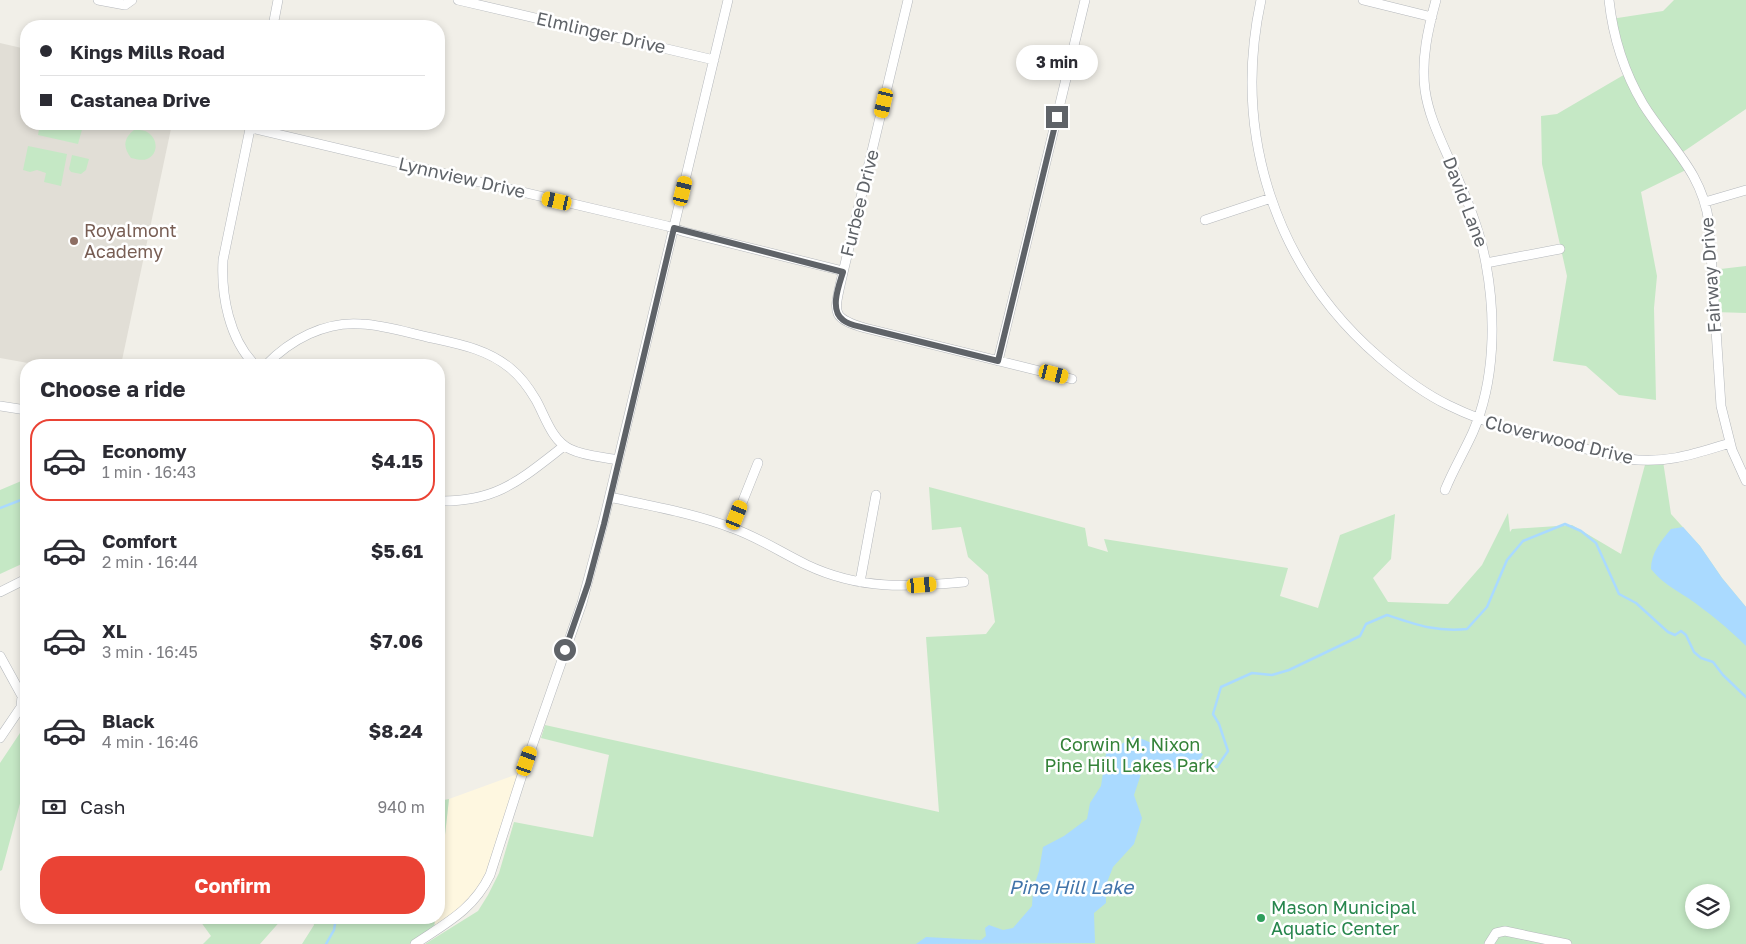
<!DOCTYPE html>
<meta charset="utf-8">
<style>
body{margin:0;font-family:"Golos Text",sans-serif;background:#f2f2f3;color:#2b2b33;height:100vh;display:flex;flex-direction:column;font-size:19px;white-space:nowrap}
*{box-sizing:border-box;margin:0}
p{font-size:16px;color:#7c7c81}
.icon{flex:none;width:28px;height:28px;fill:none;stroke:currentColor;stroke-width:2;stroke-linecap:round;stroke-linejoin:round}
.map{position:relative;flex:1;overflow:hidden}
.drawer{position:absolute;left:20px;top:359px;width:425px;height:565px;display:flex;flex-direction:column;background:#fff;border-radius:20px;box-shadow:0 2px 8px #0003}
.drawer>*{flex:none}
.top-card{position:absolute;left:20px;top:20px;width:425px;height:110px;border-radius:20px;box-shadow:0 2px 8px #0003;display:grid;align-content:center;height:110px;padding:0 20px;background:#fff}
.tools{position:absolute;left:1685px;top:884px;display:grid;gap:10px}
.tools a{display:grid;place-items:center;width:45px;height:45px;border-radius:50%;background:#fff;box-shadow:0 2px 8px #0003;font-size:25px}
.end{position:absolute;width:22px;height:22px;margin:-11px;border:6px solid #5f6368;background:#fff;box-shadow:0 0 0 2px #fff}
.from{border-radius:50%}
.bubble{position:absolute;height:35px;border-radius:18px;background:#fff;box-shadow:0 2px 8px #0003;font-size:16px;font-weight:700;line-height:35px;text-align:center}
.car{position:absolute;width:15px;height:30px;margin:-15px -8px;border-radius:6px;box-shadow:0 0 4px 1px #0007;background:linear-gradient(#f5c518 24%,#345 0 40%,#f5c518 0 76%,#345 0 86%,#f5c518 0)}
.top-card b{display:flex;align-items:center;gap:18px;height:48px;font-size:19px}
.top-card b+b{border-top:1px solid #e1e1e2}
.top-card i{width:12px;height:12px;background:#2b2b33}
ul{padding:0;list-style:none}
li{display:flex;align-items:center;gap:15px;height:82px;margin:0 10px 8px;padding:0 10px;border:2px solid transparent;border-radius:20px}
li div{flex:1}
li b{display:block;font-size:19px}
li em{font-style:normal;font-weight:700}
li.active{border-color:#ea4335}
li>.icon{width:45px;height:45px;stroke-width:1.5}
h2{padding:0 20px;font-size:22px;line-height:60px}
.pay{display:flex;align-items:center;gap:12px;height:55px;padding:0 20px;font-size:19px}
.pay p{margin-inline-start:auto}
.cta{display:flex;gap:10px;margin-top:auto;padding:10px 20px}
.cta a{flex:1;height:58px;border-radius:20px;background:#ea4335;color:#fff;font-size:20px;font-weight:700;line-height:58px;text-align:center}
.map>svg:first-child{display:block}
.commercial{fill:#fef7e0}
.education{fill:#e1ded6}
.green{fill:#c5e8c5;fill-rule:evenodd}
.water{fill:#aadaff}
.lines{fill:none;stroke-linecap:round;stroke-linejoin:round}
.stream{stroke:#aadaff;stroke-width:2.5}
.minor-casing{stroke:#b5b8bc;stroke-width:10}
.minor{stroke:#fff;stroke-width:9}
.route{stroke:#5f6368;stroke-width:6}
.education-dot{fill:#8d6e63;stroke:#fff;stroke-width:2}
.leisure-dot{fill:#2e9e5b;stroke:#fff;stroke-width:2}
.labels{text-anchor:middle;stroke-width:5;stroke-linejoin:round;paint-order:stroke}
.street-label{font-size:18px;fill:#5f6368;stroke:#fff}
.education-label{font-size:18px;fill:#785e54;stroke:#fff;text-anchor:start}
.park-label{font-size:18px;fill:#348238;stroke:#fff}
.leisure-label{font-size:18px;fill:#27864d;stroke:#fff;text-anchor:start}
.water-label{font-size:19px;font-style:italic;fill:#4174aa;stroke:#fff}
</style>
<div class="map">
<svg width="1746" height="944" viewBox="0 0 1746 944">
<rect width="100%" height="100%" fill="#f1efe8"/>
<path class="commercial" d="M523 772 483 889 434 931 435 918H439V889L449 799Z"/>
<path class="education" d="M0 43 26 49V124H172L121 365H39L0 358Z"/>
<path class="green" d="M1674 0H1746V109L1680 154 1690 168 1641 192 1657 276 1654 308 1656 400 1619 395 1586 366 1553 361 1567 276 1542 164 1541 116 1557 114 1627 73 1611 19 1663 11Z
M40 124H73L83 126 78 144 38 135Z
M135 129C138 130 144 130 147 132 158 138 159 154 147 159 142 161 136 159 131 158 122 146 124 138 135 129Z
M28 146 67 154 61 186 44 182 46 173 37 170 30 172 23 170Z
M72 155 89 159 86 170 81 174 71 172 69 169Z
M1746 266V313L1714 312 1712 270Z
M1646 461H1663L1671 514 1700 546 1722 578 1746 607V944H425L478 911 488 895 499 873 514 822 593 837 609 755 541 738 545 725 939 812 926 637 986 634 995 622 988 575 968 557 961 527 932 530 929 487 1085 528 1088 546 1108 552 1104 539 1288 568 1280 596 1318 608 1340 535 1395 514 1391 559 1373 578 1388 602 1448 604 1482 565 1508 513 1510 532 1512 529 1572 525 1621 554ZM1694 892H1721V920H1694Z
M26 479V562L0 574V490Z
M26 724V797L22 796 2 870 0 871V763Z
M449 799 439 889V801Z
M198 918H283L260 944H203L211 936Z
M312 918H435L434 931 415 944H302L314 925Z"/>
<path class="water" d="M1683 527 1700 546 1722 578 1746 607V646C1728 628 1708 612 1688 598 1674 589 1661 582 1651 569 1651 553 1661 541 1671 529Z
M1135 736 1166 749 1188 747 1203 754 1197 765 1200 774 1181 768 1162 771 1149 769 1141 774 1134 795 1142 818 1134 844 1113 867 1106 885V903L1094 913 1095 943 916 944 926 937 981 940 986 936 985 928 989 925 1003 930 1013 928 1032 906 1033 889 1039 871 1043 847 1064 836 1087 819 1090 803 1101 786 1106 753Z"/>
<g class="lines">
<path class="stream" d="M0 508 26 498
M1194 764 1217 767 1228 751 1219 724 1213 714 1221 687 1252 673 1272 675 1289 670 1360 636 1366 624 1387 615C1417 625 1436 632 1467 629L1487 607 1507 560 1523 541 1565 524 1581 531 1596 543 1619 594 1636 603 1668 632 1675 635 1681 631 1686 635 1694 652 1701 658 1713 662 1723 675 1746 697
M326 944 334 930 336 918"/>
<g class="minor-casing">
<path id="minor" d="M98 0 125 5 132 0
M458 0 714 60
M908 0 841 281C834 313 831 318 865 328L1072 379
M1261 0C1232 134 1275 268 1380 358 1401 376 1423 393 1448 405 1505 433 1567 444 1628 459 1667 464 1694 454 1730 443
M1363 0 1432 17
M1436 0C1428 29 1421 59 1425 90 1429 118 1442 142 1453 168 1467 199 1480 230 1486 264 1496 318 1495 381 1473 432 1464 452 1453 470 1445 490
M1609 0C1613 37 1624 72 1643 104 1669 146 1702 171 1709 223L1721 406 1732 450 1746 481
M273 26 278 0
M251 124 223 260C221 295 229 339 255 365
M251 128 667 226 685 232 843 271
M1705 202 1746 190
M1205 220 1271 198
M1486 263 1560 249
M998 361 1085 0
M266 365C290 340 325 321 361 324 385 325 409 333 432 338 459 344 487 349 510 368 520 376 529 388 536 400 545 416 552 441 570 449 584 456 603 457 618 460
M0 406 26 410
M610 497C650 506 693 513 732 528 758 537 782 553 807 565 860 590 907 587 964 582
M439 501C497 502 520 480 564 446
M732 528 758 463
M860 582 876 495
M0 592 26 579
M0 656 22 696 21 707 0 738
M415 944C446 923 473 910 490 875L523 772 582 603 603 524 728 0
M1489 944 1496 933 1505 931 1567 944"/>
</g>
<use href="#minor" class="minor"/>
</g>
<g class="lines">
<path class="route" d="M565 650 588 584 604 524 674 228 843 272C839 285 829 310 843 320 849 325 858 326 865 328L998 361 1057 117"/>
</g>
<circle class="education-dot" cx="74" cy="241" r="5"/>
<circle class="leisure-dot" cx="1261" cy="918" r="5"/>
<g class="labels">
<g class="street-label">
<text transform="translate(601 33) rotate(13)" y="6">Elmlinger Drive</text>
<text transform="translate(462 178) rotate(13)" y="6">Lynnview Drive</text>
<text transform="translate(1465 202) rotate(69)" y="6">David Lane</text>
<text transform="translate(860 203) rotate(-76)" y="6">Furbee Drive</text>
<text transform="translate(1711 275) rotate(-94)" y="6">Fairway Drive</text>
<text transform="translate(1559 440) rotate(14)" y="6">Cloverwood Drive</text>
</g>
<g class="education-label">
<text x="84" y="237">Royalmont<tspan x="84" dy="21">Academy</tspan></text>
</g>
<g class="park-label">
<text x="1130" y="751">Corwin M. Nixon<tspan x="1130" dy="21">Pine Hill Lakes Park</tspan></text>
</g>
<g class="leisure-label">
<text x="1271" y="914">Mason Municipal<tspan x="1271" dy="21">Aquatic Center</tspan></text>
</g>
<g class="water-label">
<text x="1071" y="894">Pine Hill Lake</text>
</g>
</g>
</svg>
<div class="tools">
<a><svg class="icon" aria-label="layers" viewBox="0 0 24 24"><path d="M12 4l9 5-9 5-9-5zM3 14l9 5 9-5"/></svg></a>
</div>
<i class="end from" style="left:565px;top:650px"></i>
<i class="end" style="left:1057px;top:117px"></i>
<div class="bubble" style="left:1016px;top:45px;width:82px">3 min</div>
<i class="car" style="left:884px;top:103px;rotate:193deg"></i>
<i class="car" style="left:683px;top:191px;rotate:14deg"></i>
<i class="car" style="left:557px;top:201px;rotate:283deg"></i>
<i class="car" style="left:1054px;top:374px;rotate:104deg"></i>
<i class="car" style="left:737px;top:515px;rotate:22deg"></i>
<i class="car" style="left:922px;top:585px;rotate:85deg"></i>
<i class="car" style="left:527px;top:761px;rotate:19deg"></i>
<div class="top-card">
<b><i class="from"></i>Kings Mills Road</b>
<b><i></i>Castanea Drive</b>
</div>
<section class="drawer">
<h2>Choose a ride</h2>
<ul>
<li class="active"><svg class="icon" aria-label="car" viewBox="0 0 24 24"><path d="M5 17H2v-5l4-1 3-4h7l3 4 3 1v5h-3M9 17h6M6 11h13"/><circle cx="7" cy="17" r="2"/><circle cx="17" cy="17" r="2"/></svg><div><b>Economy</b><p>1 min · 16:43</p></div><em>$4.15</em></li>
<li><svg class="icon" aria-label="car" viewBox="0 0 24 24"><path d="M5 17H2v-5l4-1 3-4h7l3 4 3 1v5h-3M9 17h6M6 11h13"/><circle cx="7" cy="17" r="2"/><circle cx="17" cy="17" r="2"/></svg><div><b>Comfort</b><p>2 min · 16:44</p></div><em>$5.61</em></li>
<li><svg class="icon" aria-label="car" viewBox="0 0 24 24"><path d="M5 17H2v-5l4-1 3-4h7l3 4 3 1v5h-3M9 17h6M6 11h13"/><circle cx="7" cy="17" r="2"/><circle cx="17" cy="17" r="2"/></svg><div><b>XL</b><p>3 min · 16:45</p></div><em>$7.06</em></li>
<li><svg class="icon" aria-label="car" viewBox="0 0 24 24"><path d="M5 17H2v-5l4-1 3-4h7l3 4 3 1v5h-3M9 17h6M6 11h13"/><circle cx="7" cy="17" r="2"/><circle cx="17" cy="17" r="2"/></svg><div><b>Black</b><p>4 min · 16:46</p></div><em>$8.24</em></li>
</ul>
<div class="pay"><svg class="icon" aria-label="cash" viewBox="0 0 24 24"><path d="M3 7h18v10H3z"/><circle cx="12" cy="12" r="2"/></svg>Cash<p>940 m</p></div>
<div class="cta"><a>Confirm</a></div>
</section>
</div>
